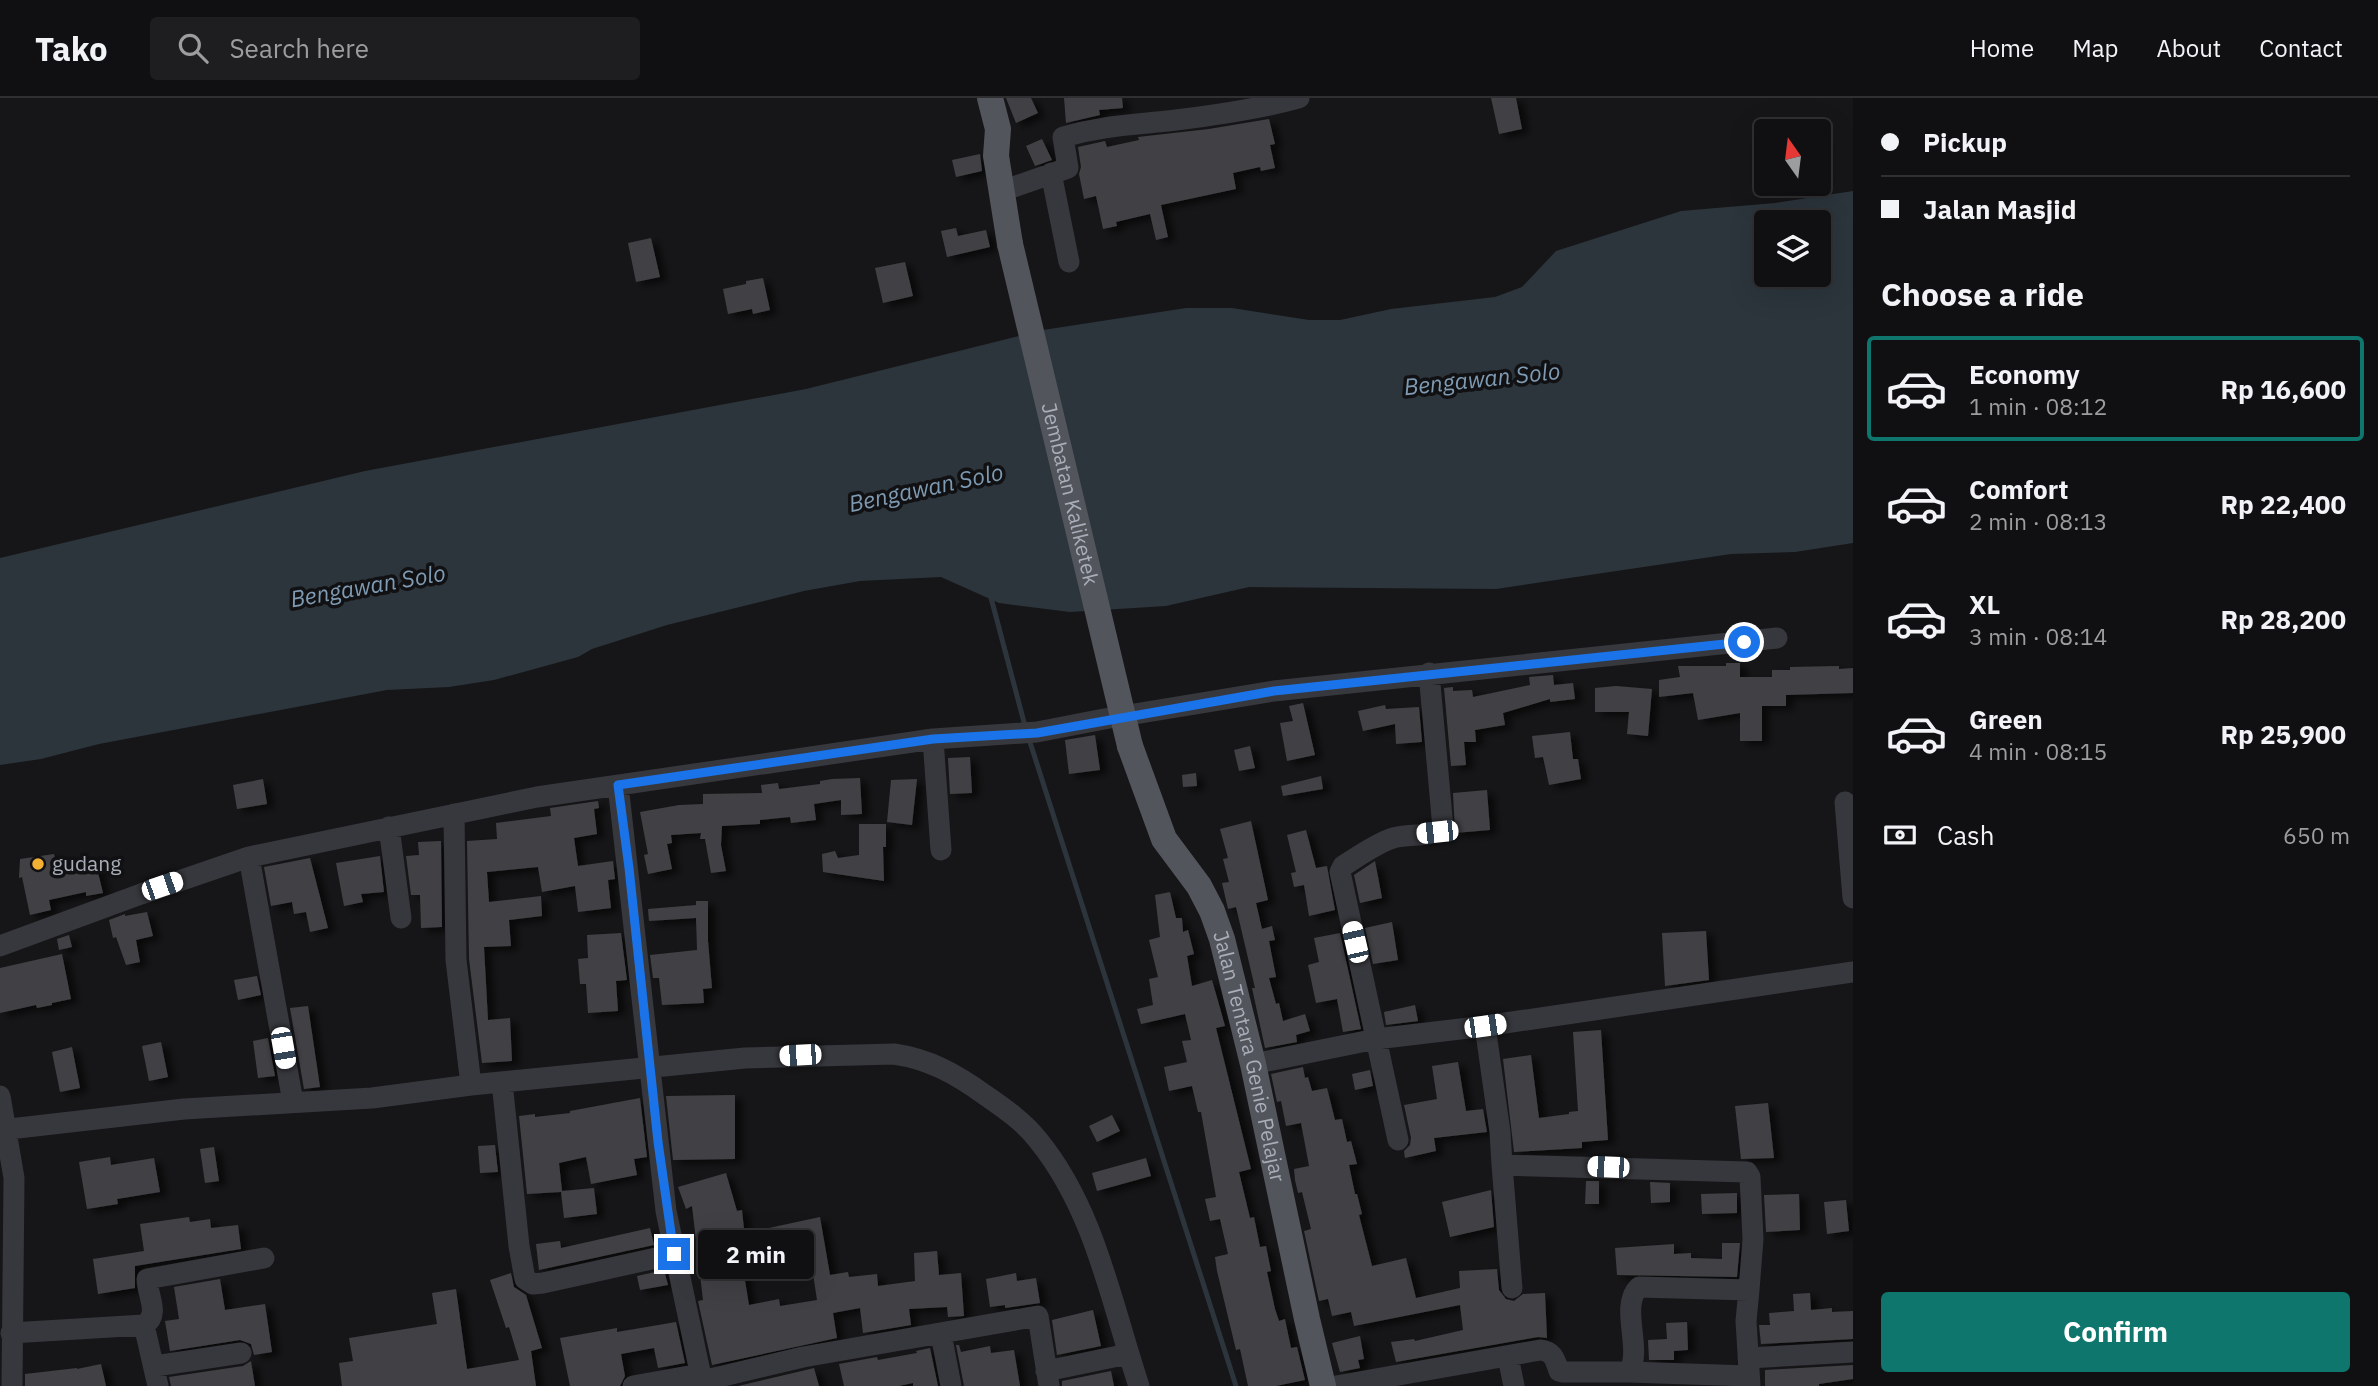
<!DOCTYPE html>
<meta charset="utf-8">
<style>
body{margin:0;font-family:"IBM Plex Sans",sans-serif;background:#1e1e20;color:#f1f3f6;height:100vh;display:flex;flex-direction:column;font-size:26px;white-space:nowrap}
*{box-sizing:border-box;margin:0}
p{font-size:23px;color:#9c9d9f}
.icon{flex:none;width:38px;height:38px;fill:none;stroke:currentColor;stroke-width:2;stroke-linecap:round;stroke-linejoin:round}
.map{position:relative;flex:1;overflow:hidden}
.sheet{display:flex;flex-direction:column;background:#101012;width:525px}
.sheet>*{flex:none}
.hud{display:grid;align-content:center;height:154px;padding:0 28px;background:#101012}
.needle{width:46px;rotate:346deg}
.buttons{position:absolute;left:1754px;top:21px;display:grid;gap:14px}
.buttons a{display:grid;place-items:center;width:77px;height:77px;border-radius:7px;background:#101012;box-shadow:0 7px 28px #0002,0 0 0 2px #303032;font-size:35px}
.end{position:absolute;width:32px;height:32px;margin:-16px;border:9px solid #1a73e8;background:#fff;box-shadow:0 0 0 4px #fff}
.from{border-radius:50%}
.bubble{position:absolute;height:49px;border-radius:7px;background:#101012;box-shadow:0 7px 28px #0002,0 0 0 2px #303032;font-size:23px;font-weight:700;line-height:49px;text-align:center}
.car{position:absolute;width:21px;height:42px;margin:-21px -10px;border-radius:9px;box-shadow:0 0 5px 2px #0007;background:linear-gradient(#fff 24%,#345 0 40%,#fff 0 76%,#345 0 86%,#fff 0)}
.hud b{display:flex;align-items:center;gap:24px;height:66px;font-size:26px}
.hud b+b{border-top:2px solid #303032}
.hud i{width:18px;height:18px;background:#f1f3f6}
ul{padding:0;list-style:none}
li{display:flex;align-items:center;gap:21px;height:105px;margin:0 14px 10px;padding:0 14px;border:4px solid transparent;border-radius:7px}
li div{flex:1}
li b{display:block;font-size:26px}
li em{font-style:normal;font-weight:700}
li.selected{border-color:#0f766e}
li>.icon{width:63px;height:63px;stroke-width:1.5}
h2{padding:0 28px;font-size:32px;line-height:84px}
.pay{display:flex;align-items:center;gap:18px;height:77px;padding:0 28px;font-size:26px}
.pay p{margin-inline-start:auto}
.cta{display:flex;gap:14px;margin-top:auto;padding:14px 28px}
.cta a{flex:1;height:80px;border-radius:7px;background:#0f766e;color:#fff;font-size:28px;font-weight:700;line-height:80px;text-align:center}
header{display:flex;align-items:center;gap:42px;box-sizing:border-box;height:98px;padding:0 35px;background:#101012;border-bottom:2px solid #303032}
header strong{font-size:33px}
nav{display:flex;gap:38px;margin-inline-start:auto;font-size:24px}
.search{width:490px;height:63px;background:#1e1e20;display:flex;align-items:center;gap:18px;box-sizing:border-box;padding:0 24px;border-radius:7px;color:#9c9d9f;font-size:26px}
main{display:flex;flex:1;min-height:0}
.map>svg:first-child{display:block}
.water{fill:#2c353c;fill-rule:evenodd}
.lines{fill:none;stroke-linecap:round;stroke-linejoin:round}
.stream{stroke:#2c353c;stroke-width:5}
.building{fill:#404145;filter:url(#shadow)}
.minor{stroke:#37383d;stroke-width:21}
.major{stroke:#53555c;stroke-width:26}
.major-bridge{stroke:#53555c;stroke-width:26}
.route{stroke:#1a73e8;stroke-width:9}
.poi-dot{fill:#f2b134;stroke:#111113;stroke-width:2.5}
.labels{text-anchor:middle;stroke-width:7;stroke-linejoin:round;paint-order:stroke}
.street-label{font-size:21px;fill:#a8adb8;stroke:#111113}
.poi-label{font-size:21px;fill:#a8adb8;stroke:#111113;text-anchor:start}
.water-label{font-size:23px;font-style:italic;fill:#7f9bb3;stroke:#111113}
</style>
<header>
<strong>Tako</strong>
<div class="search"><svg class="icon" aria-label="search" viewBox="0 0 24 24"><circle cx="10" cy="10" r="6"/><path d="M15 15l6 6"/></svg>Search here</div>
<nav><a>Home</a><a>Map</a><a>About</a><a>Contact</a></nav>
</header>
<main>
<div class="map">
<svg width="1853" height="1288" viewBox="0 0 1853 1288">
<defs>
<filter id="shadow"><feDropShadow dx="7" dy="4" stdDeviation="3.5" flood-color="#0009"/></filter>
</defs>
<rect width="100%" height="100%" fill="#161618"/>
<path class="water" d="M1853 93V445L1795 454 1731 456 1496 491 1249 489 1166 508 1070 514 999 505 941 479 860 483 804 493 667 527 592 551 578 559 494 582 449 589 387 592 99 646 41 661 0 667V460L365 373 806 291 1043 232 1186 210H1232L1309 222H1340L1391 211 1495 199 1522 189 1556 153 1681 113 1775 105ZM1766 124H1818V177H1766Z"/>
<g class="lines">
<path class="stream" d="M990 496 1025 628
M1029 641 1236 1288"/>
</g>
<path class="building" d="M1006 0H1031L1038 15 1016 25Z
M1064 0H1122L1123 10 1099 12 1100 17 1066 25Z
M1491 0H1516L1522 31 1499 36Z
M1269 21 1275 46 1270 47 1275 70 1261 73 1260 69 1233 75 1236 91 1161 107 1168 139 1156 142 1150 116 1116 124 1117 128 1103 131 1096 98 1084 101 1079 76 1081 69 1078 49 1105 43 1107 49 1139 42 1138 39 1209 31Z
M1042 41 1052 62 1035 68 1026 48Z
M980 56 982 73 956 79 952 62Z
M956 130 958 138 986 132 990 149 947 159 941 133Z
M651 140 660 179 636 184 628 145Z
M905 164 913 198 883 205 875 170Z
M763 180 770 212 753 216 752 211 728 216 723 191 746 186V183Z
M1726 565H1740V579H1772V572H1790V569L1839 568V571L1853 570V595L1786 597V608H1762V643H1740V615L1698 622 1693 595 1659 599V582L1680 579 1678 568H1726Z
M1553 577 1554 587 1573 585 1575 601 1550 604V601L1503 615 1505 627 1475 632 1476 644H1464L1466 667 1451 668 1444 590 1453 589V593L1472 592 1473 599 1530 587 1529 579Z
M1616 588 1652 591 1648 638 1627 636 1629 614H1595V590Z
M1303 605 1315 657 1287 663 1280 625 1293 623 1289 608Z
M1385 607 1386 611 1419 609 1422 644 1396 646 1395 626 1363 633 1358 613Z
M1570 634 1573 661H1578L1581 681 1549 687 1543 659 1535 660 1532 638Z
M1095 637 1100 672 1069 676 1065 642Z
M1250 648 1255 670 1239 673 1234 652Z
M970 659 972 695 950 696 948 660Z
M1196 675 1197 688 1183 689 1182 677Z
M1321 678 1323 691 1283 698 1281 688Z
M860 680 862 716 841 717V702L814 706 816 722 791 725 790 719 760 722V726L722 728 721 747 726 773 711 775 705 741H700L701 735 671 737 672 745 667 746 672 771 648 776 644 757 648 756 640 714 679 707 703 706V696L762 695 761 687 778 685 779 691 820 686V683L832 681Z
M263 681 267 706 237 711 233 687Z
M917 681 912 727 887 724 891 682Z
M1487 692 1490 732 1455 735 1453 695Z
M598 703 599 710 594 711 597 736 574 740 578 768 613 763 615 781 608 782 611 810 578 814 575 788 542 794 538 769 487 774 489 804 541 798 542 818 509 822 511 848 484 849 488 922 510 920 512 963 482 965 469 861 467 743 497 741 496 725 551 718 550 710Z
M1251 723 1268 802 1256 805 1262 831 1272 828 1275 842 1269 843 1276 879 1269 880 1276 906 1279 905 1283 923 1305 916 1310 933 1296 937 1297 944 1265 950 1252 890H1255L1236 809 1228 811 1222 785 1229 784 1223 761 1228 760 1220 731Z
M859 726H886V749H883L884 783 823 774 822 756 835 753 838 760 859 757Z
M1306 732 1316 770 1327 768 1335 812 1309 818 1304 787 1294 789 1291 775 1296 774 1287 737Z
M441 743 442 829 421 830 420 797H411L406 758 419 757 418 744Z
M54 756 58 774 96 766 103 795 86 798V794L49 802 51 812 30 817 22 779 19 780 20 761Z
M380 758 384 794 361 796 363 804 344 808 336 765Z
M310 760 328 830 310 834 306 814 294 816 292 804 271 808 264 769Z
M1375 763 1382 800 1360 805 1354 777Z
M1170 794 1176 820H1182L1183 834 1188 832 1194 856 1187 858 1192 888 1212 882 1220 910 1225 928 1216 930 1251 1071 1239 1074 1250 1120 1254 1119 1260 1149 1266 1148 1271 1173 1267 1174 1275 1211 1279 1223 1285 1221 1291 1250 1297 1249 1305 1282 1276 1288H1248L1240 1251 1236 1252 1217 1173 1215 1159 1228 1156 1220 1121 1210 1123 1205 1101 1216 1099 1201 1014H1198L1192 988 1169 993 1164 969 1187 964 1182 943 1191 942 1185 916 1141 926 1137 911 1153 907 1149 881 1158 879 1149 842 1160 839 1155 797Z
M696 803H708V843L712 890 703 891 704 905 662 907 659 880H653L650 857 697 852 696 820 649 823 648 811 696 807Z
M147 814 153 838 136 842 140 864 126 867 116 839 113 840 109 822 125 816V818Z
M1392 824 1398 862 1373 866 1365 830Z
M1706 833 1709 882 1665 888 1662 835Z
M621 835 627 882 616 883 618 913 588 915 586 886H580L578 861 588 860 587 837Z
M1340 835 1361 931 1343 934 1337 901 1316 905 1308 867 1319 864 1314 840Z
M69 837 72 849 59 852 57 841Z
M62 856 71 901 52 905V907L37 910 36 907 0 915V870Z
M257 878 261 897 238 902 234 882Z
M1415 907 1418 923 1386 927 1384 914Z
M308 908 320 989 304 991 290 910Z
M1601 932 1608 1042 1582 1044V1050L1514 1054 1503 961 1531 957 1539 1020 1569 1016V1014L1578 1013 1573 934Z
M268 940 275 978 258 980 253 943Z
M161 944 168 979 149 983 142 948Z
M72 949 80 990 60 994 52 954Z
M1458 964 1466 1013 1483 1011 1487 1034 1434 1040 1436 1053 1405 1060 1404 1053 1410 1047 1411 1040 1404 1007 1437 1001 1432 968Z
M1303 969 1305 980 1308 979 1312 993 1327 990 1335 1022 1342 1021 1347 1044 1351 1043 1357 1066 1349 1067 1355 1096H1357L1362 1116 1359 1117 1372 1168 1406 1160 1416 1200 1460 1190 1459 1173 1497 1171 1499 1192 1506 1201 1514 1203 1523 1196 1545 1195 1547 1240 1538 1239 1396 1264 1391 1244 1414 1241 1415 1243 1463 1232 1460 1207 1354 1228 1351 1214 1332 1218 1328 1201 1319 1203 1304 1133 1311 1131 1302 1094 1298 1095 1295 1082 1294 1071 1309 1068 1301 1025 1286 1028 1281 1003 1277 1004 1271 976Z
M1370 972 1373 988 1355 992 1352 976Z
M735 997V1061L673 1062 666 998Z
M640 1000 647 1059 634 1061 637 1077 591 1086 586 1059 559 1065 562 1093 594 1090 597 1116 564 1120 561 1094 527 1096 519 1018 535 1016V1019L570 1015V1013Z
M1768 1005 1774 1060 1741 1061 1735 1008Z
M1112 1017 1120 1033 1097 1044 1089 1028Z
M495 1047 498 1074 480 1075 478 1048Z
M214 1049 219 1083 205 1085 200 1051Z
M110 1059 111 1067 154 1060 160 1094 117 1101 118 1106 87 1111 79 1064Z
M1146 1060 1151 1078 1097 1093 1092 1075Z
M726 1075 737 1113 742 1112 748 1169 743 1170 749 1207 779 1201 780 1208 817 1202 812 1169 777 1173 769 1130 820 1119 830 1177 848 1174 849 1179 877 1176 878 1188 915 1183 914 1155 937 1153 939 1177 961 1175 964 1218 948 1219 947 1209 909 1211 911 1227 863 1235 860 1210 833 1215 837 1240 712 1267 698 1203 703 1202 692 1108 686 1111 678 1089Z
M1586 1083H1599V1106H1585Z
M1650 1084 1670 1085V1104L1651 1105Z
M1491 1092 1494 1129 1450 1139 1442 1104Z
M1737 1095V1115L1702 1116 1701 1096Z
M1799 1096 1800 1132 1766 1134 1764 1097Z
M1846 1102 1849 1133 1827 1136 1824 1104Z
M189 1119 190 1124 210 1121 211 1130 238 1127 241 1151 135 1168V1190L98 1196 93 1161 144 1153 140 1126Z
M650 1130 654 1147 539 1172 536 1146 560 1143 561 1150Z
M1722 1145H1740L1737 1179 1617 1177 1615 1150 1674 1146V1156L1691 1155V1160L1722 1161Z
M664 1172 668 1187 640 1192 637 1178Z
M511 1175 514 1189 526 1197 542 1250 531 1253 536 1288H342L339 1265 353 1263 349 1240 437 1226 432 1195 456 1191 467 1271 519 1262 509 1229 506 1230 490 1182Z
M1016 1175 1017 1183 1036 1180 1040 1205 1005 1210V1207L990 1209 986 1181Z
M220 1181 225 1212 265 1206 272 1254 254 1257 251 1246 240 1242 170 1253 165 1223 179 1221 174 1189Z
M1810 1195 1811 1212 1832 1210V1214L1853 1213V1241L1761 1246 1759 1227H1770L1769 1215 1794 1213 1793 1196Z
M1093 1212 1101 1248 1057 1257 1052 1222Z
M676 1224 685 1265 658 1270 654 1250 621 1256 625 1278 620 1288H570L560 1240 617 1230V1234Z
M1687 1224 1688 1252 1674 1253V1262H1649L1648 1242 1667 1241 1666 1225Z
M1360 1238 1364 1261 1358 1262 1360 1270 1340 1274 1332 1245Z
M956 1247H959L961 1254 990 1248 991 1255 1014 1252 1020 1288H964Z
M930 1250 938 1288H913V1285L899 1288H844L839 1266 877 1259 878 1262 917 1255 916 1253Z
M251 1263 255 1288H171L169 1279 243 1268Z
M101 1266 106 1288H25V1276L77 1270V1271Z
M1853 1267V1281L1819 1286V1288H1765V1272Z
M814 1270 819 1288H738L806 1272Z
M1111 1273 1114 1288H1062V1283Z"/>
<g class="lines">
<path class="minor" d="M1051 75 1069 164
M1002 93 1068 70 1063 39C1104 27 1135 27 1176 22 1217 17 1259 11 1299 0
M933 641 941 752
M618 687 666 1113 703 1288
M1845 704 1853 800
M454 716 456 862 471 987
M389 729 401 820
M249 759 293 1004
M0 848 141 796 249 759 537 699 933 641 1037 634 1104 621 1274 593 1777 540
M1485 928 1500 1034 1502 1067 1747 1074 1750 1079 1753 1141 1749 1192
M1253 966 1376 941 1485 928 1853 874
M502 984 519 1148 525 1181 533 1186 543 1185 674 1156
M0 998 14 1080 12 1288
M0 1032 184 1011 372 1000 471 987 745 960 894 956C929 961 956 976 985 997 1004 1010 1024 1024 1038 1042 1095 1112 1111 1204 1139 1288
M1398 1042 1340 774 1343 768C1359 758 1375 746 1393 740 1409 735 1430 740 1443 730L1429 575
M1502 1067 1512 1190
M144 1227 158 1288
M11 1235 144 1227C161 1217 147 1197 147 1181L264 1160
M941 1236 951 1288
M1508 1259 1514 1288
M1748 1260 1853 1254
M155 1268 241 1255
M1046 1273 1128 1256
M1629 1274 1749 1278
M702 1283 803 1259 1038 1218 1049 1288
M633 1288 700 1276
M1336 1288 1540 1252C1553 1253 1555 1261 1559 1273L1563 1274H1629C1643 1251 1619 1208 1639 1189L1749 1192 1746 1223 1750 1288"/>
<g class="major">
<path d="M990 0 998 31 996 58 1010 146"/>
<path id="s1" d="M1130 648 1164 741 1199 788 1212 813 1222 841 1253 966 1307 1221 1323 1288"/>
</g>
<path class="major-bridge" id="s2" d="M1010 146 1130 648"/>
</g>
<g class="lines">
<path class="route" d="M674 1156 658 1044 629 770 618 687 933 641 1037 635 1274 593 1744 544"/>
</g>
<circle class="poi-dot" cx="38" cy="766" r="7"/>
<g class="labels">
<g class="street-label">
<text dy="7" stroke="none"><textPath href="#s2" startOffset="257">Jembatan Kaliketek</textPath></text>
<text dy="7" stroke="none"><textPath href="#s1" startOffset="336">Jalan Tentara Genie Pelajar</textPath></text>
</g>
<g class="poi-label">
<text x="52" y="773">gudang</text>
</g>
<g class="water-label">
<text transform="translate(1482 281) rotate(-6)" y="8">Bengawan Solo</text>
<text transform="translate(926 390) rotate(-12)" y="8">Bengawan Solo</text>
<text transform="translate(368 488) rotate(-10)" y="8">Bengawan Solo</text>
</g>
</g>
</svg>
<div class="buttons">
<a><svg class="needle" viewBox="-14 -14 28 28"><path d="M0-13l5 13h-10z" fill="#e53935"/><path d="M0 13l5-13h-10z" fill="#9c9d9f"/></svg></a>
<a><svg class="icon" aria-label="layers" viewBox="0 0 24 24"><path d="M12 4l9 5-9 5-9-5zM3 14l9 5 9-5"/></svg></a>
</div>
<i class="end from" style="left:1744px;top:544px"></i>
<i class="end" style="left:674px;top:1156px"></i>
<div class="bubble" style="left:698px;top:1132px;width:116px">2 min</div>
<i class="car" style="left:1437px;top:734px;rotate:264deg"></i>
<i class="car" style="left:162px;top:788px;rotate:71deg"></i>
<i class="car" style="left:1355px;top:844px;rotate:347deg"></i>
<i class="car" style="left:1485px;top:928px;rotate:82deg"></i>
<i class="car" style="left:283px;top:950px;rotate:170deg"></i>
<i class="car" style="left:800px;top:957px;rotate:267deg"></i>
<i class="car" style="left:1608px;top:1069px;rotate:272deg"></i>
</div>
<section class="sheet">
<div class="hud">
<b><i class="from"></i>Pickup</b>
<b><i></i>Jalan Masjid</b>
</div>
<h2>Choose a ride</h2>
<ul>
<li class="selected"><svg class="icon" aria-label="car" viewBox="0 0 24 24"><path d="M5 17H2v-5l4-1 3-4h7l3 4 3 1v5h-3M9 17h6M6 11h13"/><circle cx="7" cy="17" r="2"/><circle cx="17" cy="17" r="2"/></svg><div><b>Economy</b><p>1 min · 08:12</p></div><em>Rp 16,600</em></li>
<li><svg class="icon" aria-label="car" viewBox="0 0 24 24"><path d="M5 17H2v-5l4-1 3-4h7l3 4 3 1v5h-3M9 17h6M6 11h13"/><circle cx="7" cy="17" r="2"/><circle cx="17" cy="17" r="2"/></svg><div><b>Comfort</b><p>2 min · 08:13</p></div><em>Rp 22,400</em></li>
<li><svg class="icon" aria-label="car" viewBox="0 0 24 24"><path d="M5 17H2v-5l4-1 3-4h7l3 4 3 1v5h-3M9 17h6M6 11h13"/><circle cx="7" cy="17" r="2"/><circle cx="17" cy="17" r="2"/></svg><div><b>XL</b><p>3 min · 08:14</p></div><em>Rp 28,200</em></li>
<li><svg class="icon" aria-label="car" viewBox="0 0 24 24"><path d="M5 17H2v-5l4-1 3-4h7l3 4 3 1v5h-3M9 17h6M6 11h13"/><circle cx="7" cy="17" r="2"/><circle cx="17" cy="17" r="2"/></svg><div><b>Green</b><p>4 min · 08:15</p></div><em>Rp 25,900</em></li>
</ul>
<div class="pay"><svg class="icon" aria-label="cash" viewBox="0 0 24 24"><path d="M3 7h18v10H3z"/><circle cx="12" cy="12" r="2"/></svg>Cash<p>650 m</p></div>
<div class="cta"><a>Confirm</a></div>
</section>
</main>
